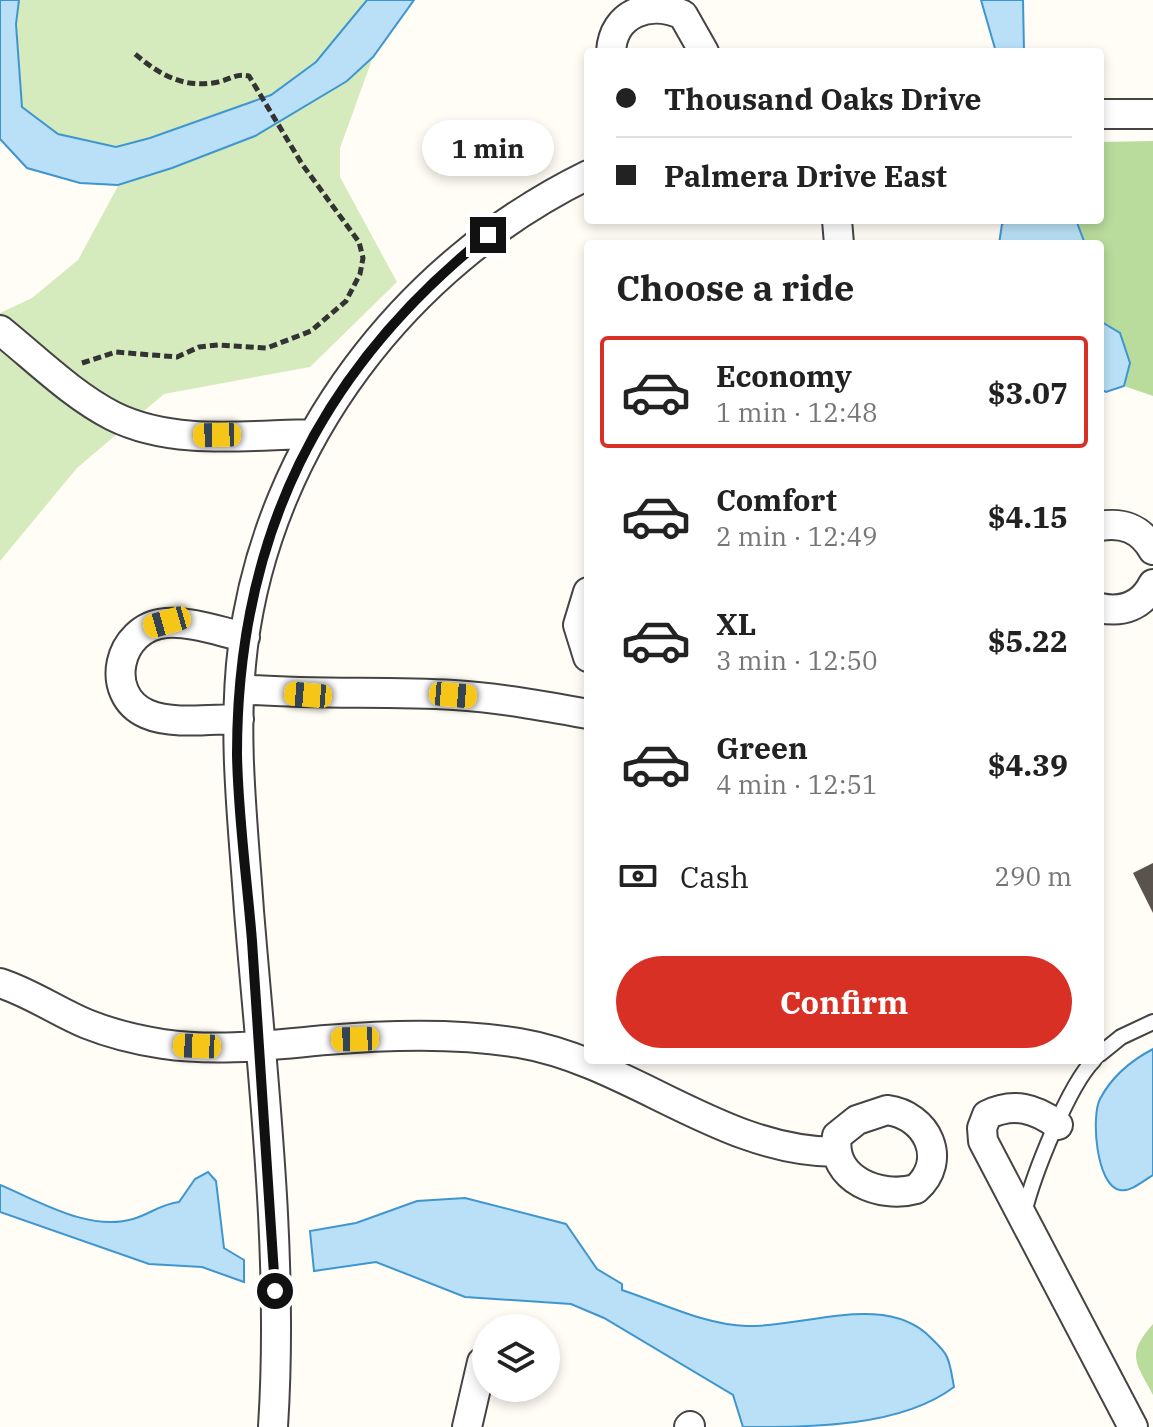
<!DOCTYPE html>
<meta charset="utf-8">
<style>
body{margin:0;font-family:"IBM Plex Serif",serif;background:#f2f2f2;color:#222;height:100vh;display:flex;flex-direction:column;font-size:30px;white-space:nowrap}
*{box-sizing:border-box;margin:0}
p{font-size:26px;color:#767676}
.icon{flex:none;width:44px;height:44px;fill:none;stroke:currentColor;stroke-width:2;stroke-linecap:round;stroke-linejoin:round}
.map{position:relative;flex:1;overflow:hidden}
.drawer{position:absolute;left:584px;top:240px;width:520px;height:824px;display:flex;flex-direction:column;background:#fff;border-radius:8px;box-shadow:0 4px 12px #0003}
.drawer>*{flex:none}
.guide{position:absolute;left:584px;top:48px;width:520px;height:176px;border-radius:8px;box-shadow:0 4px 12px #0003;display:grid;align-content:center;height:176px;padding:0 32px;background:#fff}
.fabs{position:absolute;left:472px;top:1314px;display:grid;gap:16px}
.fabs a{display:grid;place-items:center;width:88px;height:88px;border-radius:50%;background:#fff;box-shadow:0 4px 12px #0003;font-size:40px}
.end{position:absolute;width:36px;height:36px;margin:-18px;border:10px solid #111;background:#fff;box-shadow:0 0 0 4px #fff}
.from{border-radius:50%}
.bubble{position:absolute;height:56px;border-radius:28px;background:#fff;box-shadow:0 4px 12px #0003;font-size:26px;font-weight:700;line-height:56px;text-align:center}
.car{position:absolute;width:24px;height:48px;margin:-24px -12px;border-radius:10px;box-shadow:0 0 6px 2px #0007;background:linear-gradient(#f5c518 24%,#345 0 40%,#f5c518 0 76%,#345 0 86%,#f5c518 0)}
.guide b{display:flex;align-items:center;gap:28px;height:76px;font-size:30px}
.guide b+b{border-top:2px solid #e0e0e0}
.guide i{width:20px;height:20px;background:#222}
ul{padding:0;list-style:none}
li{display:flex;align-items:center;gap:24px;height:112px;margin:0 16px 12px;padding:0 16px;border:4px solid transparent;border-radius:8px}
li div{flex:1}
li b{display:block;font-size:30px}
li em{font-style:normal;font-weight:700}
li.on{border-color:#d93025}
li>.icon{width:72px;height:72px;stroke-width:1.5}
h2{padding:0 32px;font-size:36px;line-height:96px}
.pay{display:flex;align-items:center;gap:20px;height:88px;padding:0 32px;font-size:30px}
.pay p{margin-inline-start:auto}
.cta{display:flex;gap:16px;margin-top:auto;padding:16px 32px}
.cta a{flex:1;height:92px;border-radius:48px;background:#d93025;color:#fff;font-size:32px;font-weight:700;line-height:92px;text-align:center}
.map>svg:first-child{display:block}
.green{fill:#d5ebbd}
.forest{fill:#b9dc9c}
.water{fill:#b9e0f7;stroke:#3f96cf;stroke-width:2}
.building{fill:#5a524d}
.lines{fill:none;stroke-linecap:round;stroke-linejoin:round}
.lane-casing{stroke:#444;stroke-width:18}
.street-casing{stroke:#444;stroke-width:32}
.path{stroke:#333;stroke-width:5;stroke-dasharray:8 4;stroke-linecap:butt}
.lane{stroke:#fff;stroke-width:14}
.street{stroke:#fff;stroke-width:28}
.route{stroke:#111;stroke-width:10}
</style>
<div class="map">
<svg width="1153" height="1427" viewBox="0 0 1153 1427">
<rect width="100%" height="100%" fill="#fffdf5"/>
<path class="green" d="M0 0H383L373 57 340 148V177L397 282 310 367 164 394 77 468 0 561V313L32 298 78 260 118 186 80 183 27 168 0 139Z"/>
<path class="forest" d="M1153 141V396L1124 386C1132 354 1129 339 1100 321V244H1085L1075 220H1100V142Z
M1153 1324V1395C1135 1361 1126 1355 1153 1324Z"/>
<path class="water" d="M0 0H19L16 24 22 107 58 134 116 147 150 138 271 95 316 62 367 0H414L373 57 347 81 255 136 172 168 118 185 80 183 27 168 0 139Z
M981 0H1023L1024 52H996Z
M1010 220H1076L1085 244H999L1002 224Z
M1100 321 1120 333 1130 363 1124 386 1106 392 1100 389Z
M1153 1049V1175C1143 1181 1131 1192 1120 1190 1096 1186 1091 1116 1100 1099 1112 1076 1130 1061 1153 1049Z
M208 1172 216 1181 224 1248 244 1260V1282L202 1267 149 1264 0 1212V1185C39 1201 89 1232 133 1219 150 1214 161 1204 179 1202L195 1179Z
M465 1198 566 1224 597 1269 622 1284V1290C661 1303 706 1325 747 1326 803 1328 886 1291 931 1338 937 1344 944 1350 947 1357 951 1366 952 1377 954 1387 901 1427 813 1427 743 1427L733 1395 604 1318 571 1304 465 1297 376 1262 314 1271 310 1231 356 1223 417 1201Z"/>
<path class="building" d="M1153 863V913L1133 873Z"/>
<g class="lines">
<g class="lane-casing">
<path id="lane" d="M1100 1054 1121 1037 1153 1022
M1024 1213C1033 1176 1068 1086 1094 1060"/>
</g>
<g class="street-casing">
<path id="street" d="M611 52C613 12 651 0 683 15L704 52
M1100 114H1153
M837 220 839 244
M0 330C36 359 72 395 113 416 173 446 248 435 313 434
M1100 526C1123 522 1141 529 1153 550
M588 592 578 625 588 657
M1100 608C1123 613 1142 606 1153 584
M240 689C311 695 383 691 454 695 500 698 544 706 588 714
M239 719C212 719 172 725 147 714 103 695 117 627 166 623 191 621 221 632 245 637
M0 983C31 993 58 1012 87 1024 112 1034 137 1040 163 1044 218 1052 271 1045 326 1040 385 1035 460 1033 519 1043 631 1062 721 1152 837 1152
M887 1110C927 1115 949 1160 916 1189 881 1199 830 1180 837 1136L857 1120Z
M1058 1125C1035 1108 1013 1102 987 1115L982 1128 983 1141 1133 1427
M273 1427C284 1256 263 1082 249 911 243 823 232 734 243 646 269 442 406 264 588 175
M467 1427 482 1362
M689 1427 690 1426"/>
</g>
<path class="path" d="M82 363 116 352 177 357 199 347 218 345 267 348 311 331 346 301 360 274 363 258 359 242 302 164 249 76C236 73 231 79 218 82 184 89 160 75 135 54"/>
<use href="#lane" class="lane"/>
<use href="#street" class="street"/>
</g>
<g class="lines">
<path class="route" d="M275 1291C268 1174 260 1057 252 941 247 879 238 816 237 754 237 537 320 369 488 235"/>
</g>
</svg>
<div class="fabs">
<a><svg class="icon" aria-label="layers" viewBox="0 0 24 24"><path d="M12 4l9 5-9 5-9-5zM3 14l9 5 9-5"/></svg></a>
</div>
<i class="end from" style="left:275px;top:1291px"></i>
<i class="end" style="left:488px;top:235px"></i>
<div class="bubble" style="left:422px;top:120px;width:132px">1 min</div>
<i class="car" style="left:217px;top:435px;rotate:269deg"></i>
<i class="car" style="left:167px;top:622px;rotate:254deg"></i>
<i class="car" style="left:308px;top:695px;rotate:275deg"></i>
<i class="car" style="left:453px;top:695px;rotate:95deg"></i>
<i class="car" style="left:355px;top:1039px;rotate:269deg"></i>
<i class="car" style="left:197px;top:1046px;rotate:272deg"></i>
<div class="guide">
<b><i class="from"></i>Thousand Oaks Drive</b>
<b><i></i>Palmera Drive East</b>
</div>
<section class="drawer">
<h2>Choose a ride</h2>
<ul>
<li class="on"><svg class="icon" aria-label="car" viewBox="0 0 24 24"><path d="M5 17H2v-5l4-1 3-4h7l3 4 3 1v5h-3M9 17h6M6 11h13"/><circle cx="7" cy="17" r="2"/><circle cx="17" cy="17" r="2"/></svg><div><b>Economy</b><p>1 min · 12:48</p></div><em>$3.07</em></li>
<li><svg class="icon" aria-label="car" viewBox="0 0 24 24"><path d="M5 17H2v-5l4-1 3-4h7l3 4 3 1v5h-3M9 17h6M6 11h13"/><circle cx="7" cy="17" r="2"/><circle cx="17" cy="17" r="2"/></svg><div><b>Comfort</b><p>2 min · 12:49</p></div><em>$4.15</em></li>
<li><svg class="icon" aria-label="car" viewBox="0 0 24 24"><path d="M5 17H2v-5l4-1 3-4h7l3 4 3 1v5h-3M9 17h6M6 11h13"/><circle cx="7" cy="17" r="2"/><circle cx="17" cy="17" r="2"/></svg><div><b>XL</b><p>3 min · 12:50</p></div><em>$5.22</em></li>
<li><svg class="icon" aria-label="car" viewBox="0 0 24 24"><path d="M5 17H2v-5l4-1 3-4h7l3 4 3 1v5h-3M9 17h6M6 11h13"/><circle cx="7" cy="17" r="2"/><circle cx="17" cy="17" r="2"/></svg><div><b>Green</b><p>4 min · 12:51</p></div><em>$4.39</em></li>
</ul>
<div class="pay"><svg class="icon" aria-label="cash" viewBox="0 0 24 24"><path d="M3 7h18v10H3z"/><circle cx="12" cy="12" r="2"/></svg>Cash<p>290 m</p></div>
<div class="cta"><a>Confirm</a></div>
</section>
</div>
